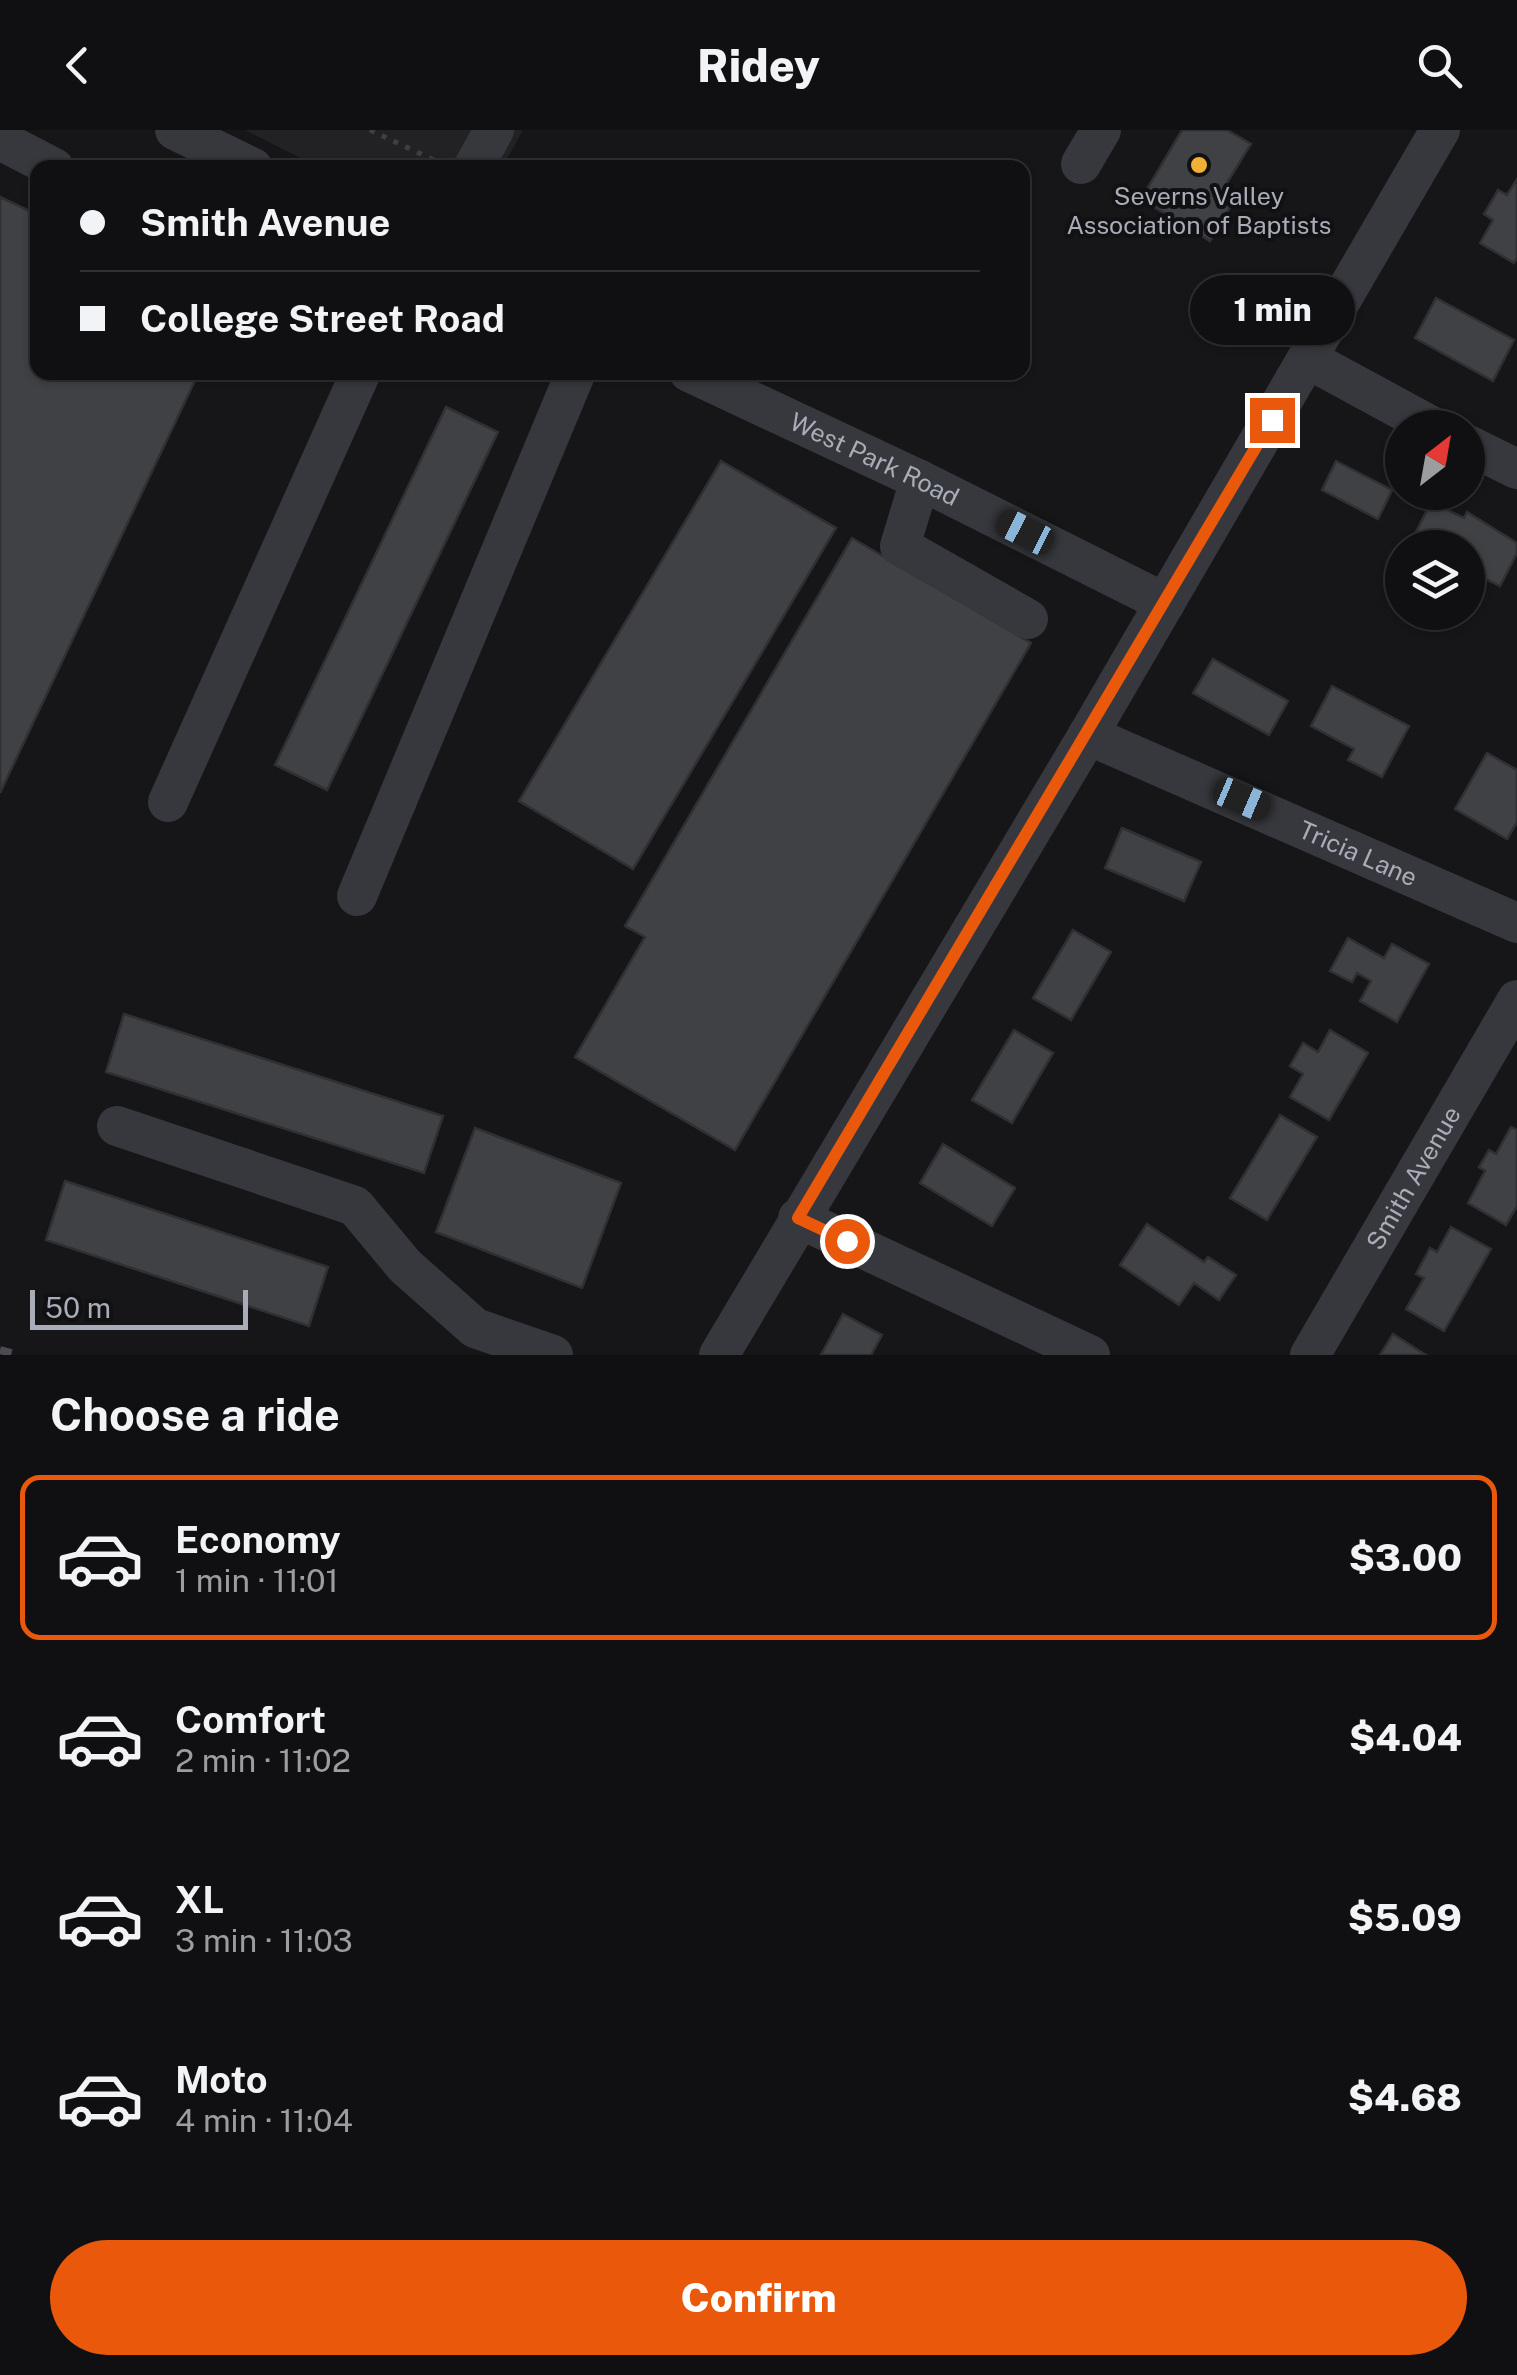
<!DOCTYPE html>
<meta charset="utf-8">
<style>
body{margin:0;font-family:"Public Sans",sans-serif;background:#1e1e20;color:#f1f3f6;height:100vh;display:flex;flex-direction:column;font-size:38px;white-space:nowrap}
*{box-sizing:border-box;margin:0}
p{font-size:32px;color:#9c9d9f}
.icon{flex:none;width:55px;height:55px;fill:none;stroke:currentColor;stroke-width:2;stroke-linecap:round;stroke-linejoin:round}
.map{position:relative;height:1225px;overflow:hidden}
.details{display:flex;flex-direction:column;background:#101012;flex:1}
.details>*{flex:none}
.banner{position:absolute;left:30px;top:30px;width:1000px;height:220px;border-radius:20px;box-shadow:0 2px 8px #0004,0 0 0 2px #303032;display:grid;align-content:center;height:220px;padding:0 50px;background:#101012}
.needle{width:65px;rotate:31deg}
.tools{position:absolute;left:1385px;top:280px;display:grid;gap:20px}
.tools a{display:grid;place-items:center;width:100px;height:100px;border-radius:50%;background:#101012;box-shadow:0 2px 8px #0004,0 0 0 2px #303032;font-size:50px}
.scale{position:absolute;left:30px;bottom:25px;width:218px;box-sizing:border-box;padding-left:10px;border:5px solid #a8adb8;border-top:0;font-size:28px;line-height:35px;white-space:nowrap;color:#a8adb8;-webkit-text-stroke:8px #111113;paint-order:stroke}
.end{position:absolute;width:45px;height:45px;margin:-22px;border:12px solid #ea580c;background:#fff;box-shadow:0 0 0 5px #fff}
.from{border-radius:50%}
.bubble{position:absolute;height:70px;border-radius:35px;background:#101012;box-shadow:0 2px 8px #0004,0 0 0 2px #303032;font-size:32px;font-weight:800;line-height:70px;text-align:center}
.car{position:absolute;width:30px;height:60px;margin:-30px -15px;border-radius:12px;box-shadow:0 0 8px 2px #0007;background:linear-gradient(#222 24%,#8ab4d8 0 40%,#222 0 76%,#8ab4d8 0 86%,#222 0)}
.banner b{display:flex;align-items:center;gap:35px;height:95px;font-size:38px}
.banner b+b{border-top:2px solid #303032}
.banner i{width:25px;height:25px;background:#f1f3f6}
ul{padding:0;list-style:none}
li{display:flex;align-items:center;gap:30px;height:165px;margin:0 20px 15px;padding:0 30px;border:5px solid transparent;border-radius:20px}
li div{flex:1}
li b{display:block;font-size:38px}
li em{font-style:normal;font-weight:800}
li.current{border-color:#ea580c}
li>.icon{width:90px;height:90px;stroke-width:1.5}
h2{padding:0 50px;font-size:45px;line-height:120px}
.action{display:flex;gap:20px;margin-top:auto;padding:20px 50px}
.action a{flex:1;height:115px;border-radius:60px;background:#ea580c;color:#fff;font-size:40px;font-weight:800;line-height:115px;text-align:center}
header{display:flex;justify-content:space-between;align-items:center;height:130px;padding:0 50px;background:#101012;font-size:45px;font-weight:800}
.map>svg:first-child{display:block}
.built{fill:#222225}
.building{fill:#404145;stroke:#303034;stroke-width:2.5}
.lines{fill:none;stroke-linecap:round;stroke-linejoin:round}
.path{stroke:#3d3f44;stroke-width:5;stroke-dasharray:5 8;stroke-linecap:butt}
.minor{stroke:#37383d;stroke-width:40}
.rail{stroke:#4a4c52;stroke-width:8;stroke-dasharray:12 10;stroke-linecap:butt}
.route{stroke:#ea580c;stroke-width:12}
.poi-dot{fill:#f2b134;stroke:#111113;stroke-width:4}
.labels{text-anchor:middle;stroke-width:8;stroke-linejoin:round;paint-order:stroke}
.poi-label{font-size:25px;fill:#a8adb8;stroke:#111113}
.street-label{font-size:25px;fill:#a8adb8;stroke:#111113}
</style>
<header><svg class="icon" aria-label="back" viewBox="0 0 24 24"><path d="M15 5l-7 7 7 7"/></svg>Ridey<svg class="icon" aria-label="search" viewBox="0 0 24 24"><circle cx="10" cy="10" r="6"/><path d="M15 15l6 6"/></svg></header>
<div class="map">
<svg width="1517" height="1225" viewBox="0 0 1517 1225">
<rect width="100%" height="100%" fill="#161618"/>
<path class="built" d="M245 0H523L502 38 318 37Z"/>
<path class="building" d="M1182 0H1227L1251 14 1225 56 1238 64 1210 111 1141 69Z
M1517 49V128L1514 133 1480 113 1493 90 1484 84 1498 60 1507 65Z
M0 67 38 85V242H199L0 663Z
M1436 168 1514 210 1493 251 1415 208Z
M446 277 498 302 327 660 275 635Z
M721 331 836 398 633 739 519 671Z
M1336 331 1392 360 1378 389 1322 360Z
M1431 372 1464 388 1467 382 1517 413V423L1500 456 1472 442 1468 452V418H1422L1411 412Z
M852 408 1031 513 735 1020 575 927 645 807 625 796Z
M1213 529 1288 571 1269 605 1193 563Z
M1332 556 1409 596 1382 647 1348 630 1354 619 1311 596Z
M1487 623 1517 640V692L1507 709 1455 679Z
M1122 698 1201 732 1184 771 1105 738Z
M1073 800 1111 822 1071 890 1033 868Z
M1348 808 1384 828 1392 814 1429 834 1397 892 1360 871 1371 851 1357 843 1352 852 1330 841Z
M124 884 443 986 424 1043 106 942Z
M1014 900 1053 923 1012 993 972 970Z
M1330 900 1368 923 1329 990 1290 967 1303 944 1290 936 1303 913 1318 922Z
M1280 985 1317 1007 1267 1090 1230 1068Z
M1511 997 1517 1000V1076L1506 1095 1468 1073 1485 1041 1479 1037 1489 1020 1496 1024Z
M475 998 621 1053 582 1158 436 1102Z
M943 1014 1015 1058 992 1096 920 1053Z
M65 1051 328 1137 309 1196 46 1110Z
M1147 1094 1204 1132 1208 1127 1236 1145 1219 1170 1194 1153 1179 1175 1120 1135Z
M1451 1097 1491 1119 1444 1201 1406 1179 1424 1148 1416 1144 1430 1118 1437 1122Z
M843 1184 882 1205 871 1225H821Z
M1393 1204 1426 1225H1380Z"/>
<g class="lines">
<path class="path" d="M370 0 440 33"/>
<g class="minor">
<path d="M175 0 253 38"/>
<path d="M0 10 54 38"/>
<path d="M1081 34 1101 0"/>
<path d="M473 38 494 0"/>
<path d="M1308 229 1435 298"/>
<path id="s1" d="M689 242 920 350 1165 473"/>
<path d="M1468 315 1517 339"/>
<path d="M920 350 900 416 1028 489"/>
<path id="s2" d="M1088 605 1517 793"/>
<path d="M168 672 361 242"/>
<path d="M357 766 576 242"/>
<path d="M117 996 355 1076 405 1136 475 1198 553 1225"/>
<path d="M798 1088 1090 1225"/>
<path d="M719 1225 1088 605 1440 0"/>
<path id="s3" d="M1310 1225 1517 870"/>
</g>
<path class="rail" d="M0 1220 19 1225"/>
</g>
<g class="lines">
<path class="route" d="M847 1111 798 1088 1272 290"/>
</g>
<circle class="poi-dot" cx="1199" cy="35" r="10"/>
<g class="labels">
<g class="poi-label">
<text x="1199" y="75">Severns Valley<tspan x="1199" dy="29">Association of Baptists</tspan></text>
</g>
<g class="street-label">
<text dy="9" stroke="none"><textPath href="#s1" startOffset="205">West Park Road</textPath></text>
<text dy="9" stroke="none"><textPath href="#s2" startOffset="295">Tricia Lane</textPath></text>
<text dy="9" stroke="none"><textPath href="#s3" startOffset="205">Smith Avenue</textPath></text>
</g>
</g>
</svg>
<div class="tools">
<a><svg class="needle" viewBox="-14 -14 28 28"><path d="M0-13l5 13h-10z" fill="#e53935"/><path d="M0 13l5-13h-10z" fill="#9c9d9f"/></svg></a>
<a><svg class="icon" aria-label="layers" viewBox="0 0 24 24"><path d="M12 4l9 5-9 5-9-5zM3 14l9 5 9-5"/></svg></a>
</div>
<div class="scale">50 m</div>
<i class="end from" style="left:847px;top:1111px"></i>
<i class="end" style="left:1272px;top:290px"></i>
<div class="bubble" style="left:1190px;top:145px;width:165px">1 min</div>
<i class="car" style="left:1025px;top:402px;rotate:297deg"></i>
<i class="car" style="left:1242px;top:669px;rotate:113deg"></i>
<div class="banner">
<b><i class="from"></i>Smith Avenue</b>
<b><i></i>College Street Road</b>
</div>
</div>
<section class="details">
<h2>Choose a ride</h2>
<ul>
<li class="current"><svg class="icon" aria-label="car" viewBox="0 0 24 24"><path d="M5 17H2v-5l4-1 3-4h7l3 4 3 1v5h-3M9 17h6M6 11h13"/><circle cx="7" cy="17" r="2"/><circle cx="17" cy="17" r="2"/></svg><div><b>Economy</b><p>1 min · 11:01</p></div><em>$3.00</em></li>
<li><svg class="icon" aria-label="car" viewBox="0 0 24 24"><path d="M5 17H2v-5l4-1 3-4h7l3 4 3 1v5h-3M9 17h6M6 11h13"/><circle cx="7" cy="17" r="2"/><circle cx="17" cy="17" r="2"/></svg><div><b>Comfort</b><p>2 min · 11:02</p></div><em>$4.04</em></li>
<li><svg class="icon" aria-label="car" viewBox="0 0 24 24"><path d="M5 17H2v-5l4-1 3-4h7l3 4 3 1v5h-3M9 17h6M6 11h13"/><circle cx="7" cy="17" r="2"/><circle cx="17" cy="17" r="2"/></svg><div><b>XL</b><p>3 min · 11:03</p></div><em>$5.09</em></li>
<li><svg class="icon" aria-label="car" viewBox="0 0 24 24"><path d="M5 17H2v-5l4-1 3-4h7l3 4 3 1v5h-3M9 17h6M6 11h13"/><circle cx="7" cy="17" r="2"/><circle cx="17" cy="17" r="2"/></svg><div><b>Moto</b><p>4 min · 11:04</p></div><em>$4.68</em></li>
</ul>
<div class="action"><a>Confirm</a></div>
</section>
